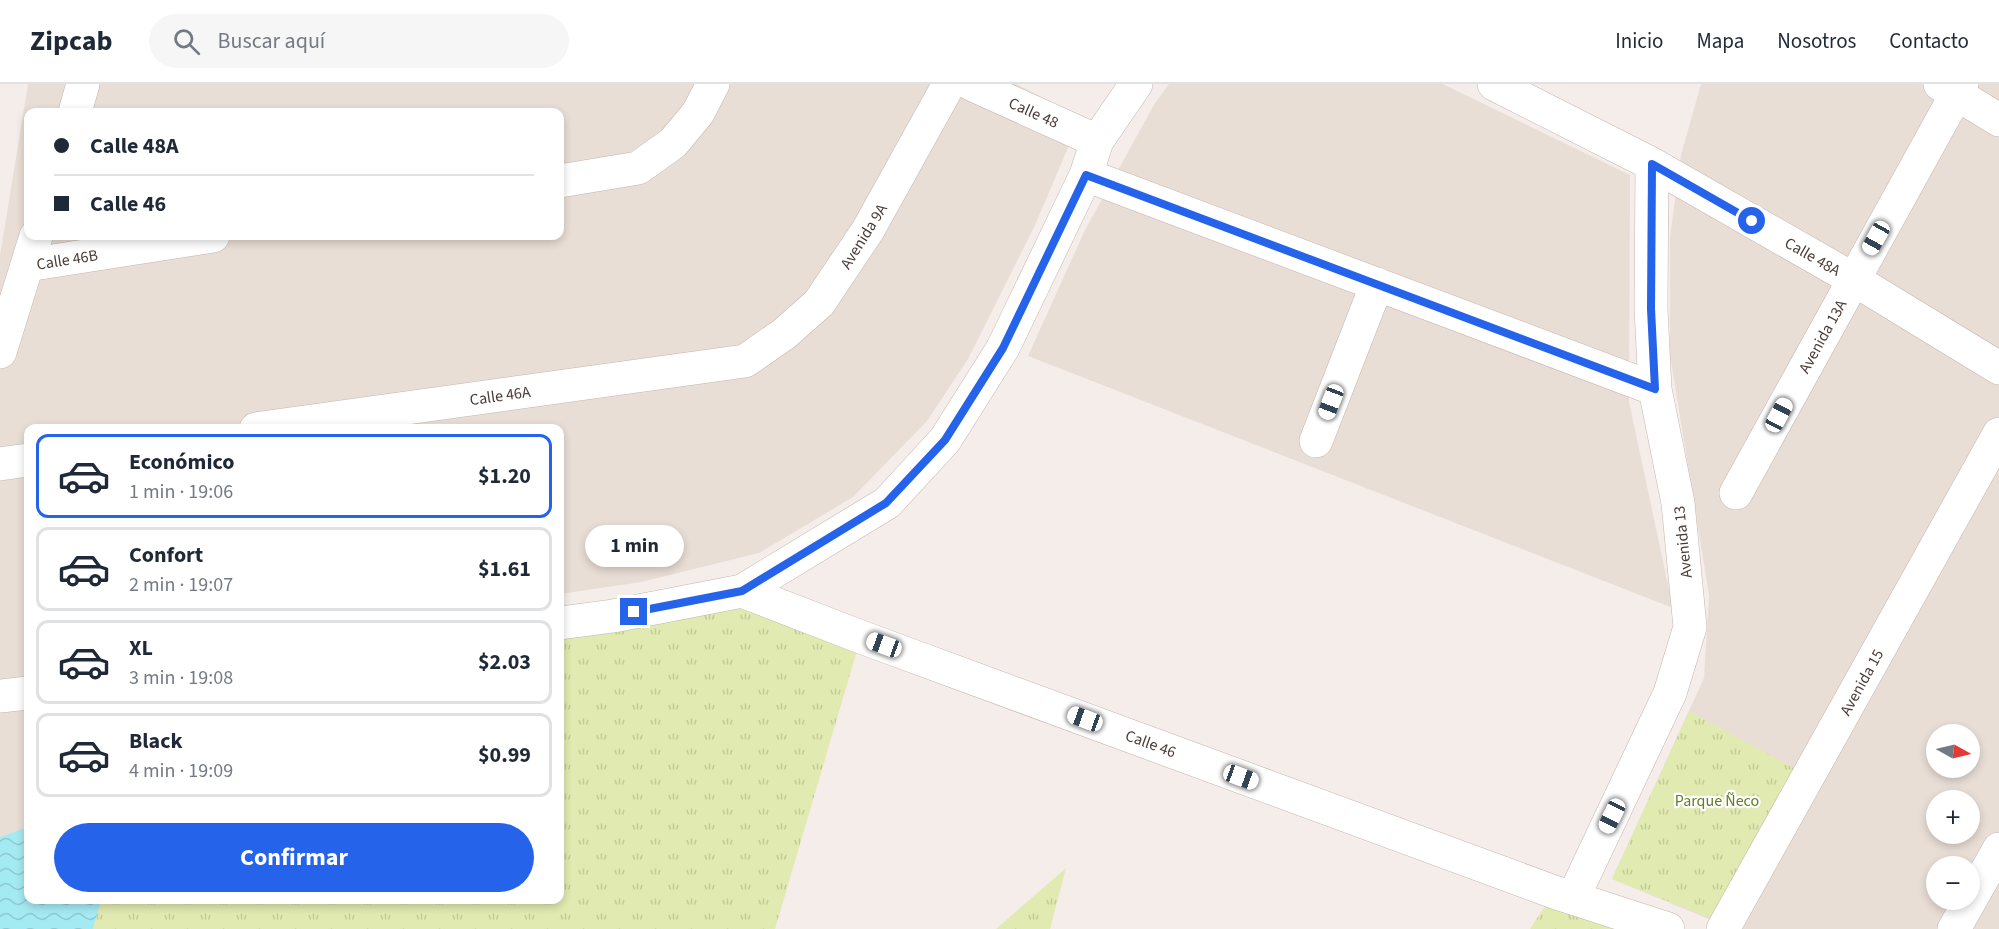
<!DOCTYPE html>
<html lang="es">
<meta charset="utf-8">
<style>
body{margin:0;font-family:"Source Sans 3",sans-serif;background:#f6f6f7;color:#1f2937;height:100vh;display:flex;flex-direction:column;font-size:22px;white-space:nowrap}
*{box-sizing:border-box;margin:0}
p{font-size:20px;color:#747a83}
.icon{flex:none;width:33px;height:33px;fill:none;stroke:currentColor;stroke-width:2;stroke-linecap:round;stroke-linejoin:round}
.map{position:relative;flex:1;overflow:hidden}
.details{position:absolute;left:24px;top:340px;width:540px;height:480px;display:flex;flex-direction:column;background:#fff;border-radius:12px;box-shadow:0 3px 9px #0003}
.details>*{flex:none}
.banner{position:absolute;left:24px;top:24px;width:540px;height:132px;border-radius:12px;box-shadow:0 3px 9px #0003;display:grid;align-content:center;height:132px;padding:0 30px;background:#fff}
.needle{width:39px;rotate:98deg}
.tools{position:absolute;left:1926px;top:640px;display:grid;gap:12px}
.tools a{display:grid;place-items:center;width:54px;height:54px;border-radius:50%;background:#fff;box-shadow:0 3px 9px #0003;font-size:30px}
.end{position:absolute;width:27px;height:27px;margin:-14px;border:8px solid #2563eb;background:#fff;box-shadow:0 0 0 3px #fff}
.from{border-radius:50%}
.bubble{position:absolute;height:42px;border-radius:21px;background:#fff;box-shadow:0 3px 9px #0003;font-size:20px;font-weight:700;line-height:42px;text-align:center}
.car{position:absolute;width:18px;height:36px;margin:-18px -9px;border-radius:8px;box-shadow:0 0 4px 2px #0007;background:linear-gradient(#fff 24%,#345 0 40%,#fff 0 76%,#345 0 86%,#fff 0)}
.banner b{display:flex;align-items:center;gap:21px;height:57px;font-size:22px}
.banner b+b{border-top:2px solid #e0e1e3}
.banner i{width:15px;height:15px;background:#1f2937}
ul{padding:10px 0 0;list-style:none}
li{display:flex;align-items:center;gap:18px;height:84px;margin:0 12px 9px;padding:0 18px;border:3px solid #e0e1e3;border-radius:12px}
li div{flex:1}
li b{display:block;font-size:22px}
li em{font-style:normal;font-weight:700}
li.on{border-color:#2563eb}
li>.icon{width:54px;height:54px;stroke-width:1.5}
.button{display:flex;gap:12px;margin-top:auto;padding:12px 30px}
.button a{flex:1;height:69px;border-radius:36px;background:#2563eb;color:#fff;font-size:24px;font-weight:700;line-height:69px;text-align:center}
header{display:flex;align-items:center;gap:36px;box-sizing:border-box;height:84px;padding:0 30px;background:#fff;border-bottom:2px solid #e0e1e3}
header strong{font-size:28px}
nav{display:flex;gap:33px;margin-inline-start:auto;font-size:21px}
.search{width:420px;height:54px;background:#f6f6f7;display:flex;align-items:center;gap:15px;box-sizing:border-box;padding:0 21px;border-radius:33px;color:#747a83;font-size:22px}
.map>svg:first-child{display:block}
.residential{fill:#e9ded6;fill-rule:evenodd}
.park{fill:url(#park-tufts)}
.water{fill:url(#water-waves)}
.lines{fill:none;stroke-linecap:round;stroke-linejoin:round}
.minor-casing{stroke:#c4b5ae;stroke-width:34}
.minor{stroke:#fff;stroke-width:33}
.route{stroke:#2563eb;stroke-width:8}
.labels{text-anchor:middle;stroke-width:4.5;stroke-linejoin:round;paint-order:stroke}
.street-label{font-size:16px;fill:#493c37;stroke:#fff}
.park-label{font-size:16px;fill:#617d27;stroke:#fff}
</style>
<header>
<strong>Zipcab</strong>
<div class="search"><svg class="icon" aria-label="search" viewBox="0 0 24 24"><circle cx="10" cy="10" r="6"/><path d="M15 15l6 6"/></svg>Buscar aquí</div>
<nav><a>Inicio</a><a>Mapa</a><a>Nosotros</a><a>Contacto</a></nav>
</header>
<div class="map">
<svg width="1999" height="845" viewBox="0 0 1999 845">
<defs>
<pattern id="park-tufts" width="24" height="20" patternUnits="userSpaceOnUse" patternTransform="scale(1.5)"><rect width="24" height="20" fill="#e1eab0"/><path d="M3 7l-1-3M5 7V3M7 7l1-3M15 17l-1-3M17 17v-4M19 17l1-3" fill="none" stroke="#c3ca98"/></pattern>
<pattern id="water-waves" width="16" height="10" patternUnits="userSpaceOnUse" patternTransform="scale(1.5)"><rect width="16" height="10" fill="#a4eaf3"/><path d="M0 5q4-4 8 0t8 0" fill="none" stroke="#8fcad1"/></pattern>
</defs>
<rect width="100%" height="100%" fill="#f5ede9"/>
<path class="residential" d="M28 0H1016L1081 33 1036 139 968 275 927 337 853 413 759 469 641 498 560 510V345H28V743L0 753V172ZM28 28H560V152H28Z
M1169 0H1443L1630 91 1629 318 1673 524 1028 272 1085 146 1155 19Z
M1701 0H1999V845H1733L1612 795 1704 594 1709 511 1670 271V153L1681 71ZM1936 651H1970V684H1936ZM1936 717H1970V750H1936ZM1936 783H1970V816H1936Z"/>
<path class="park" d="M742 507 861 553 775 845H0V753L28 743V816H560V539Z
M1689 627 1801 688 1726 840 1612 795Z
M1066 784 1050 845H996Z
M1554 808 1668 845H1530Z"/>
<path class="water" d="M28 743V816H101L93 845H0V753Z"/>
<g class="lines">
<g class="minor-casing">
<path id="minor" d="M971 0 1097 57
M1494 0 1652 80 1853 195 1999 284
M1940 0 1999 36
M75 28 83 0
M1086 91 1655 305
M560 97 638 84 673 59 698 29 713 0
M27 181 213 152
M0 268 36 152
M256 345 745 277 784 250 819 219 868 146 949 0
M1316 357 1377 200
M0 380 28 376
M1736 409 1962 0
M742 507 887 419 945 356 1003 264 1086 91 1097 57 1136 0
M560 539 613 532 742 507 861 553 1554 808 1668 845
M0 612 28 609
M1573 814 1670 609 1690 543 1678 419 1655 305 1651 225 1652 80
M1723 845 1999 350
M1954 845 1999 765"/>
</g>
<use href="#minor" class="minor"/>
</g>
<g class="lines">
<path class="route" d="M634 528 742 507 886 419 945 356 1003 264 1086 91 1655 305 1651 225 1652 80 1752 137"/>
</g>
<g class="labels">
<g class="street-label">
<text transform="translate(1034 28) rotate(24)" y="6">Calle 48</text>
<text transform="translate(863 152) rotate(-58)" y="6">Avenida 9A</text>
<text transform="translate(1813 172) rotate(30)" y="6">Calle 48A</text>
<text transform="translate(67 175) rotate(-9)" y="6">Calle 46B</text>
<text transform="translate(1822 252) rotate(-61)" y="6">Avenida 13A</text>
<text transform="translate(500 311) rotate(-8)" y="6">Calle 46A</text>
<text transform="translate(1682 458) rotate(-96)" y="6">Avenida 13</text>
<text transform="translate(1861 598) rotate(-61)" y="6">Avenida 15</text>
<text transform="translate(1151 659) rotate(20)" y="6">Calle 46</text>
</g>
<g class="park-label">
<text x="1717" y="722">Parque Ñeco</text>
</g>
</g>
</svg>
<div class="tools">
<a><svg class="needle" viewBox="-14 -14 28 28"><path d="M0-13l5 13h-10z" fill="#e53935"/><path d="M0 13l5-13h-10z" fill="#747a83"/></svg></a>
<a>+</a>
<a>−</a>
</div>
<i class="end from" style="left:1752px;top:137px"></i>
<i class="end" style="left:634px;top:528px"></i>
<div class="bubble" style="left:585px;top:441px;width:99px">1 min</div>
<i class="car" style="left:1876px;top:154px;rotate:209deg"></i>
<i class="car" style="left:1331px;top:318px;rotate:201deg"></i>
<i class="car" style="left:1779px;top:331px;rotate:28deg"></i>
<i class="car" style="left:884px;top:561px;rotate:290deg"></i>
<i class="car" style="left:1085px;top:635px;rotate:290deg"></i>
<i class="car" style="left:1241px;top:693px;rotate:110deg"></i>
<i class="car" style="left:1612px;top:732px;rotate:206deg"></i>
<div class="banner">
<b><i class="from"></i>Calle 48A</b>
<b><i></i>Calle 46</b>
</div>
<section class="details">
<ul>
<li class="on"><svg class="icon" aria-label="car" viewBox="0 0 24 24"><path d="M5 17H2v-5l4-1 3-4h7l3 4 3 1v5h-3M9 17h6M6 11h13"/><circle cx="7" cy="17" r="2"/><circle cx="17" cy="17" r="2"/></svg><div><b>Económico</b><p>1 min · 19:06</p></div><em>$1.20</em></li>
<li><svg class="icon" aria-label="car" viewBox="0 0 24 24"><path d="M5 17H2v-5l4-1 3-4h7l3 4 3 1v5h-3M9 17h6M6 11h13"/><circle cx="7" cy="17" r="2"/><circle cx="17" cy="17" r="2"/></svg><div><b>Confort</b><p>2 min · 19:07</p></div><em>$1.61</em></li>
<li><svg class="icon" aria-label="car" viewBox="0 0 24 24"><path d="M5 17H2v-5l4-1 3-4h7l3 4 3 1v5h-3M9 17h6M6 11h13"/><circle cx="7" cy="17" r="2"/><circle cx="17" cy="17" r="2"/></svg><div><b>XL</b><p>3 min · 19:08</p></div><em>$2.03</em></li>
<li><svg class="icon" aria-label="car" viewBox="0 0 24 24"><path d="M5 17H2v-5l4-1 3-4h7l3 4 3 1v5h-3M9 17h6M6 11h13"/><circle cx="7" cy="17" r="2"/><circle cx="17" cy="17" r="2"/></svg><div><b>Black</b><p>4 min · 19:09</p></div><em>$0.99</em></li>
</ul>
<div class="button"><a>Confirmar</a></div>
</section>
</div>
